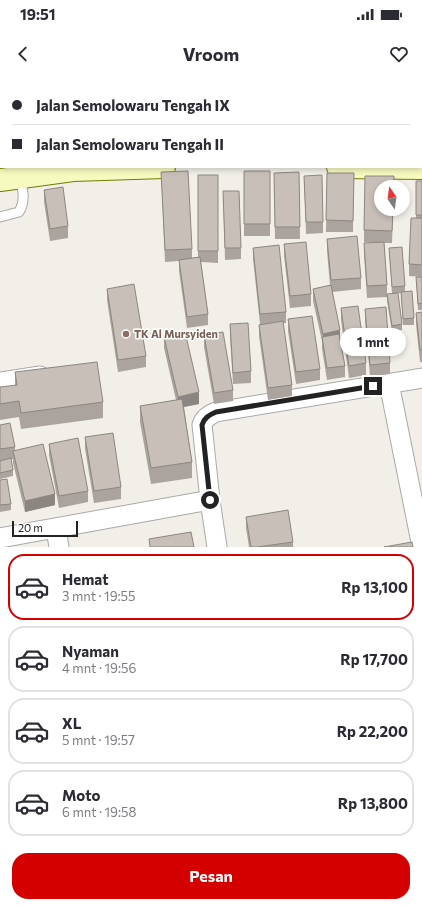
<!DOCTYPE html>
<html lang="id">
<meta charset="utf-8">
<style>
body{margin:0;font-family:Commissioner,sans-serif;background:#f7f7f7;color:#2b2b33;height:100vh;display:flex;flex-direction:column;font-size:15px;white-space:nowrap}
*{box-sizing:border-box;margin:0}
p{font-size:13px;color:#7c7c81}
.icon{flex:none;width:22px;height:22px;fill:none;stroke:currentColor;stroke-width:2;stroke-linecap:round;stroke-linejoin:round}
.map{position:relative;height:467px;overflow:hidden}
.sheet{display:flex;flex-direction:column;background:#fff;flex:1}
.sheet>*{flex:none}
.top-card{position:absolute;left:0px;top:0px;width:422px;height:88px;box-shadow:0 2px 6px #0003;display:grid;align-content:center;height:88px;padding:0 12px;background:#fff}
.needle{width:26px;rotate:347deg}
.tools{position:absolute;left:374px;top:100px;display:grid;gap:8px}
.tools a{display:grid;place-items:center;width:36px;height:36px;border-radius:50%;background:#fff;box-shadow:0 2px 6px #0003;font-size:20px}
.scale{position:absolute;left:12px;bottom:10px;width:66px;box-sizing:border-box;padding-left:4px;border:2px solid #222;border-top:0;font-size:11px;line-height:14px;white-space:nowrap;color:#222;-webkit-text-stroke:3px #fff;paint-order:stroke}
.end{position:absolute;width:18px;height:18px;margin:-9px;border:5px solid #222;background:#fff;box-shadow:0 0 0 2px #fff}
.from{border-radius:50%}
.bubble{position:absolute;height:28px;border-radius:14px;background:#fff;box-shadow:0 2px 6px #0003;font-size:13px;font-weight:700;line-height:28px;text-align:center}
.top-card b{display:flex;align-items:center;gap:14px;height:38px;font-size:15px}
.top-card b+b{border-top:1px solid #e1e1e2}
.top-card i{width:10px;height:10px;background:#2b2b33}
ul{padding:7px 0 0;list-style:none}
li{display:flex;align-items:center;gap:12px;height:66px;margin:0 8px 6px;padding:0 4px;border:2px solid #e1e1e2;border-radius:16px}
li div{flex:1}
li b{display:block;font-size:15px}
li em{font-style:normal;font-weight:700}
li.on{border-color:#d40000}
li>.icon{width:36px;height:36px;stroke-width:1.5}
.cta{display:flex;gap:8px;margin-top:auto;padding:8px 12px}
.cta a{flex:1;height:46px;border-radius:16px;background:#d40000;color:#fff;font-size:16px;font-weight:700;line-height:46px;text-align:center}
.status{display:flex;justify-content:space-between;align-items:center;height:28px;padding:0 20px;background:#fff;direction:ltr}
.status svg{height:11px;fill:currentColor}
header{display:flex;justify-content:space-between;align-items:center;height:52px;padding:0 12px;background:#fff;font-size:18px;font-weight:700}
.map>svg:first-child{display:block}
.lines{fill:none;stroke-linecap:round;stroke-linejoin:round}
.service-casing{stroke:#a9a9a9;stroke-width:11}
.minor-casing{stroke:#a9a9a9;stroke-width:21}
.secondary-casing{stroke:#707d05;stroke-width:24}
.service{stroke:#fff;stroke-width:9}
.minor{stroke:#fff;stroke-width:19}
.secondary{stroke:#f7fabf;stroke-width:22}
.wall{fill:#aba49e}
.shaded-wall{fill:#8b8681}
.building{fill:#c7bfb8;stroke:#8b8681}
.route{stroke:#222;stroke-width:5}
.education-dot{fill:#8d6e63;stroke:#fff;stroke-width:1.5}
.labels{text-anchor:middle;stroke-width:3;stroke-linejoin:round;paint-order:stroke}
.education-label{font-size:11px;font-weight:bold;fill:#785e54;stroke:#fff;text-anchor:start}
</style>
<div class="status"><b>19:51</b><svg viewBox="0 0 49 12"><path d="M0 12V9h3v3zM5 12V6h3v6zM10 12V3h3v9zM15 12V0h3v12zM26 1h20v11H26zM47 4h2v5h-2z"/></svg></div>
<header><svg class="icon" aria-label="back" viewBox="0 0 24 24"><path d="M15 5l-7 7 7 7"/></svg>Vroom<svg class="icon" aria-label="heart" viewBox="0 0 24 24"><path d="M12 20l-8-8c-3-5 5-10 8-4 3-6 11-1 8 4z"/></svg></header>
<div class="map">
<svg width="422" height="467" viewBox="0 0 422 467">
<rect width="100%" height="100%" fill="#f2efe9"/>
<g class="lines">
<g class="service-casing">
<path id="service" d="M0 137 19 132C26 120 23 109 19 97"/>
</g>
<g class="minor-casing">
<path id="minor" d="M0 302 40 296
M389 303 422 467
M56 449 59 467
M0 458 210 420
M217 467 210 420 202 345C204 338 209 335 216 332L422 298"/>
</g>
<g class="secondary-casing">
<path id="secondary" d="M421 66H422
M0 77H1
M338 87 422 88
M0 100 73 90 164 87"/>
</g>
<use href="#service" class="service"/>
<use href="#minor" class="minor"/>
<use href="#secondary" class="secondary"/>
</g>
<path class="wall" d="M0 0 1 1V24H0Z
M171 0H208V1H171Z
M400 0H422V20H421V1H401Z
M244 91H270V156H244Z
M161 92 192 169V178L198 177V95H218V183L201 182 208 234V245L187 248 179 191V181L165 182Z
M299 92 300 159H275L274 93Z
M327 93H354L353 152H326Z
M304 96 323 142V153L306 154Z
M416 101H422V197L409 196V184L416 138Z
M394 107 392 163H384L387 205V217L367 218 364 175V163L377 162H364V150Z
M44 110 68 146V158L50 161 44 122Z
M223 111 241 168V179L225 180Z
M327 159 361 198V209L332 212 345 286V297L327 300 322 269V261L313 221V209L330 205 327 171Z
M284 164 311 214V226L290 228 284 176Z
M253 168 286 232V243H283L292 305V316L268 320 259 256V245L260 244 253 179Z
M389 168 405 206V211L414 238V245H403L401 213 392 214Z
M416 197H422V230H418Z
M107 209 146 276V287L118 292 107 220Z
M387 214 402 244V250L392 252 387 221Z
M341 228 366 283V295L349 298 341 240Z
M365 229 390 283V294L370 296 365 241Z
M422 232V282H420L416 244V233Z
M288 239 320 289V300L296 304 288 251Z
M230 244 251 291V303L233 304 230 256Z
M204 255 233 310V321L214 324 204 267Z
M164 257 199 324 184 327 192 382V398L151 404 140 342V326L176 320 164 268Z
M15 292 103 322V338L21 349 19 337 0 340V307L15 306Z
M0 345 15 367V371L55 425 25 432 13 383V379H11L13 390V396L0 399Z
M85 357 121 407V419L94 423 85 369Z
M49 364 88 411V422L59 428 49 375Z
M0 400 11 424V430L0 432Z
M246 437 293 462V467H249L246 448Z"/>
<path class="shaded-wall" d="M340 250V262L323 263V254Z
M199 312V324L178 328V317Z
M55 414V425L25 432V421Z"/>
<path class="building" d="M0 0H6V1H1V18H0Z
M10 0H24V1H10Z
M38 0H51V1H38Z
M59 0H86V1H59Z
M98 0H136V1H99Z
M141 0H168V1H141Z
M197 0H208V1H188Z
M215 0H237V1H215Z
M248 0H264V1H248Z
M270 0H295V1H270Z
M300 0H315V1H301Z
M322 0H333V1H322Z
M347 0H367V1H347Z
M373 0H395V1H373Z
M401 0H422V8H421V1H401Z
M188 91 192 169 165 170 161 92Z
M244 91H270V144H244Z
M299 92 300 147H275L274 93Z
M327 93H354L353 141 326 140Z
M198 95H218V171H198Z
M322 95 323 142H306L304 96Z
M365 96H394V107H381V129H393L392 151 364 150Z
M416 101H422V135H416Z
M63 107 68 146 50 149 44 110Z
M223 111H239L241 168H225Z
M411 138H422V185L409 184Z
M357 156 361 198 331 200 327 159Z
M306 162 311 214 290 216 284 164Z
M384 162 387 205 367 206 364 163Z
M279 165 286 232 260 234 253 168Z
M402 167 405 206 392 207 389 168Z
M200 177 208 234 187 237 179 180Z
M416 197H422V223L418 224Z
M134 204 146 276 118 280 107 209Z
M331 205 340 250 323 254 313 209Z
M412 211 414 238 403 239 401 212Z
M398 213 402 244 392 246 387 214Z
M358 226 366 283 349 286 341 228Z
M386 227 390 283 370 285 365 229Z
M422 232V270H420L416 233Z
M312 236 320 289 296 292 288 239Z
M283 241 292 305 268 308 259 245Z
M248 243 251 291 233 293 230 244Z
M185 252 199 312 178 317 164 257Z
M223 252 233 310 214 313 204 255Z
M339 254 345 286 327 288 322 257Z
M97 282 103 322 21 333 19 321 0 324V307L17 305 15 292Z
M182 319 192 382 151 388 140 326Z
M10 343 15 367 0 369V345Z
M113 353 121 407 94 411 85 357Z
M78 358 88 411 59 416 49 364Z
M43 364 55 414 25 421 13 371Z
M11 378 13 390 0 393V381Z
M7 399 11 424 0 425V400Z
M288 430 293 462 257 467H251L246 437Z
M191 452 194 467H150L149 459Z
M412 462 413 467H384Z"/>
<g class="lines">
<path class="route" d="M210 420 202 345C204 338 209 335 216 332L373 306"/>
</g>
<circle class="education-dot" cx="126" cy="254" r="4"/>
<g class="labels">
<g class="education-label">
<text x="134" y="258">TK Al Mursyiden</text>
</g>
</g>
</svg>
<div class="tools">
<a><svg class="needle" viewBox="-14 -14 28 28"><path d="M0-13l5 13h-10z" fill="#e53935"/><path d="M0 13l5-13h-10z" fill="#7c7c81"/></svg></a>
</div>
<div class="scale">20 m</div>
<i class="end from" style="left:210px;top:420px"></i>
<i class="end" style="left:373px;top:306px"></i>
<div class="bubble" style="left:340px;top:248px;width:66px">1 mnt</div>
<div class="top-card">
<b><i class="from"></i>Jalan Semolowaru Tengah IX</b>
<b><i></i>Jalan Semolowaru Tengah II</b>
</div>
</div>
<section class="sheet">
<ul>
<li class="on"><svg class="icon" aria-label="car" viewBox="0 0 24 24"><path d="M5 17H2v-5l4-1 3-4h7l3 4 3 1v5h-3M9 17h6M6 11h13"/><circle cx="7" cy="17" r="2"/><circle cx="17" cy="17" r="2"/></svg><div><b>Hemat</b><p>3 mnt · 19:55</p></div><em>Rp 13,100</em></li>
<li><svg class="icon" aria-label="car" viewBox="0 0 24 24"><path d="M5 17H2v-5l4-1 3-4h7l3 4 3 1v5h-3M9 17h6M6 11h13"/><circle cx="7" cy="17" r="2"/><circle cx="17" cy="17" r="2"/></svg><div><b>Nyaman</b><p>4 mnt · 19:56</p></div><em>Rp 17,700</em></li>
<li><svg class="icon" aria-label="car" viewBox="0 0 24 24"><path d="M5 17H2v-5l4-1 3-4h7l3 4 3 1v5h-3M9 17h6M6 11h13"/><circle cx="7" cy="17" r="2"/><circle cx="17" cy="17" r="2"/></svg><div><b>XL</b><p>5 mnt · 19:57</p></div><em>Rp 22,200</em></li>
<li><svg class="icon" aria-label="car" viewBox="0 0 24 24"><path d="M5 17H2v-5l4-1 3-4h7l3 4 3 1v5h-3M9 17h6M6 11h13"/><circle cx="7" cy="17" r="2"/><circle cx="17" cy="17" r="2"/></svg><div><b>Moto</b><p>6 mnt · 19:58</p></div><em>Rp 13,800</em></li>
</ul>
<div class="cta"><a>Pesan</a></div>
</section>
